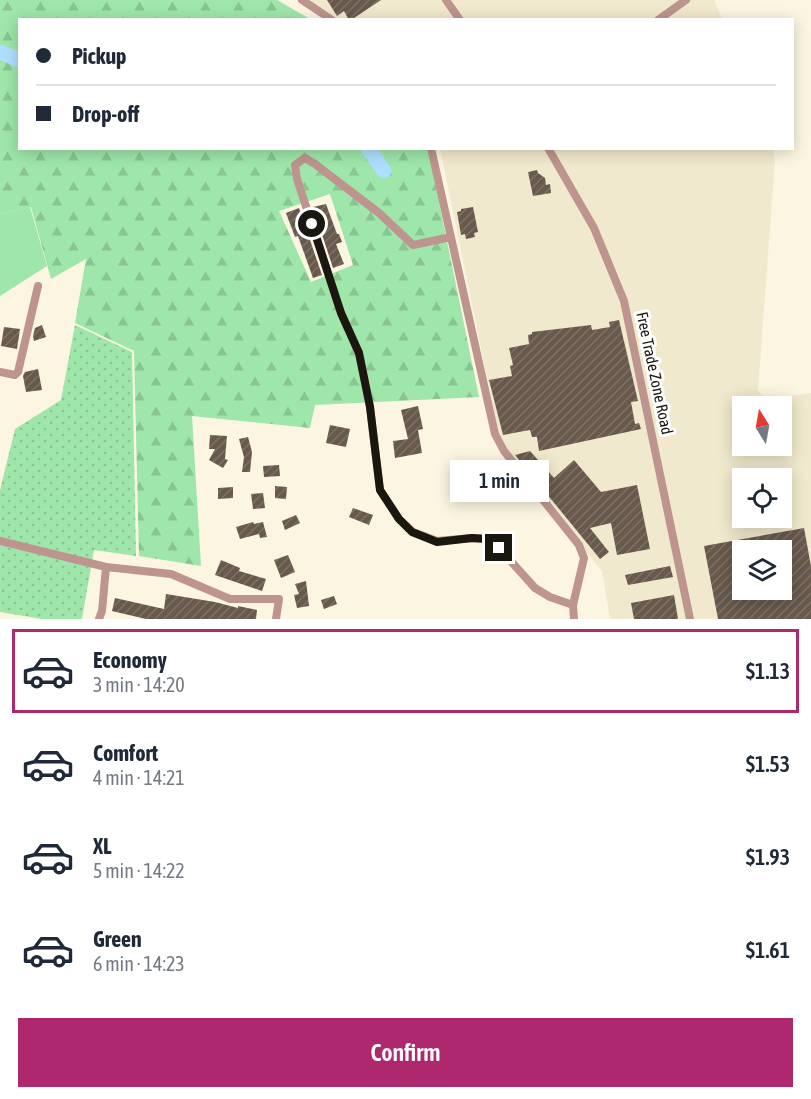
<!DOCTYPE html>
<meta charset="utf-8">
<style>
body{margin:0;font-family:"Asap Condensed",sans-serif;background:#f6f6f7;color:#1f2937;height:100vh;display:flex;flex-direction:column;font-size:22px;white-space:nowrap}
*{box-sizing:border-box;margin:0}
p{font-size:20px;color:#747a83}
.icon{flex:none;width:33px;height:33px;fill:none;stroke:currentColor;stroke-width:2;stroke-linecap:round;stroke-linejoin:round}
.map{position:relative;height:619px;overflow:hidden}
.sheet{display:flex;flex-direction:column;background:#fff;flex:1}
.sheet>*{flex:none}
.hud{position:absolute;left:18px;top:18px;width:776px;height:132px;border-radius:0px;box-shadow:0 3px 15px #0003;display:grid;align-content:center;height:132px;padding:0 18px;background:#fff}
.needle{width:39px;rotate:349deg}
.tools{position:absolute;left:732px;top:396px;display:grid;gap:12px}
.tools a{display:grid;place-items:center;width:60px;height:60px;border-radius:0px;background:#fff;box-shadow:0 3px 15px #0003;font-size:30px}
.end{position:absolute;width:27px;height:27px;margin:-14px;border:8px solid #191710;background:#fff;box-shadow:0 0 0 3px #fff}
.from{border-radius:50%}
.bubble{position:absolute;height:42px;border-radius:0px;background:#fff;box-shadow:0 3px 15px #0003;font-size:20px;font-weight:600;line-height:42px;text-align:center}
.hud b{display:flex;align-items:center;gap:21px;height:57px;font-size:22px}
.hud b+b{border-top:2px solid #e0e1e3}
.hud i{width:15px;height:15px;background:#1f2937}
ul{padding:10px 0 0;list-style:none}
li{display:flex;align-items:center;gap:18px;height:84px;margin:0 12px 9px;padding:0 6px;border:3px solid transparent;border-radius:0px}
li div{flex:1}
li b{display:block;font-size:22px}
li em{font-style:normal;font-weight:600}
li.active{border-color:#ae286e}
li>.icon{width:54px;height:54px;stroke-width:1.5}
.cta{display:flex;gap:12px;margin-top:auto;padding:12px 18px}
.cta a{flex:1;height:69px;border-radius:0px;background:#ae286e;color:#fff;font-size:24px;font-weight:600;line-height:69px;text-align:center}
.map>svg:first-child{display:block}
.built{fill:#f1e9cd;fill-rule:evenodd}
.grass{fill:url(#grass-dots)}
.forest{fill:url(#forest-firs);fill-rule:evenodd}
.garden{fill:#9ee6a9}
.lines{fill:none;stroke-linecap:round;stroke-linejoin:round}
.river{stroke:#afdfff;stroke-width:15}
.building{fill:url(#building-hatch);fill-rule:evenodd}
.minor{stroke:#bd948e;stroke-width:8}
.route{stroke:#191710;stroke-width:8}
.labels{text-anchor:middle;stroke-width:6;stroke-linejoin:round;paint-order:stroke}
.street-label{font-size:16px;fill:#191710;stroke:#fff}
</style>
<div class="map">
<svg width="811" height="619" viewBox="0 0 811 619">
<defs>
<pattern id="grass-dots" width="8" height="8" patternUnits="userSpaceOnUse" patternTransform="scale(1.5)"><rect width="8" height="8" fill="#9ee6a9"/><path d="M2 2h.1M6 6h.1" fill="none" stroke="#88c590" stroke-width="1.8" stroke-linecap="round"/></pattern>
<pattern id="forest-firs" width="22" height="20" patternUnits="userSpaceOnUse" patternTransform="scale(1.5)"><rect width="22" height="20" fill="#9ee6a9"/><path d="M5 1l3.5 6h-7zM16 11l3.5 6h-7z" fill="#88c590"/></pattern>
<pattern id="building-hatch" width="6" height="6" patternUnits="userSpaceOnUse" patternTransform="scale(1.5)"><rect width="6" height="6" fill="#68594c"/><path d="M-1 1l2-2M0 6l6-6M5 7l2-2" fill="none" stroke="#7c7167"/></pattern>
</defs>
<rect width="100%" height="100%" fill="#fbf5e1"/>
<path class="built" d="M298 0H714L722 19 332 20Z
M440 149H773L775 161 758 390 765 399 811 393V619H610L602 571 502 449ZM742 406H782V446H742ZM742 478H782V518H742ZM742 550H782V590H742Z"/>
<path class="grass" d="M75 325 132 352 136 556 94 550 82 619H42L0 612V490L15 429 61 400Z"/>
<path class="forest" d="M0 0H277L310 19 20 20V148L428 149 479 397 315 405 310 428 192 416 201 566 139 556 134 351 75 323 86 259 51 279 31 207 0 214ZM330 194 353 265 311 282 279 211Z"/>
<path class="garden" d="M30 207 47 266 0 296V214Z"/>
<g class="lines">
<path class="river" d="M0 52 20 60
M368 148 384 171"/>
</g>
<path class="building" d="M327 0H381L351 20H349L344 11 337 16Z
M537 170 538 173 545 178 546 185 550 184 551 193 533 196 528 172Z
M326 204 337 234H339L342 242 336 244 344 264 333 268 313 207Z
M473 207 478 232 474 233 475 237 466 239 465 234 461 235 457 212 461 211V209Z
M299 208 322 275 313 278 298 236 295 237 286 213Z
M619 320 638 401 631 402 635 424 639 423 641 429 539 451 537 437H532L530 430 503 435 489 380 512 376 510 366 513 365 509 348 529 344 528 335 532 334V332L591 325 592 330 610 327 609 322Z
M42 325 46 337 34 341 33 336 35 328Z
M4 327 20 329 17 349 1 346Z
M38 369 42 390 26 392 23 376 25 372Z
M418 406 423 429 418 430 422 453 395 458 393 441 408 439 401 410Z
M330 425 350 429 346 447 326 443Z
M210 435 227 436 225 459 228 460 223 468 209 460 215 449H209Z
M248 437 252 452 250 472H242L244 457 239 439Z
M530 451 554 478 574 460 601 492 637 485 650 549 617 555 611 523 590 528 609 552 600 559 515 455Z
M279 465 280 476 264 477 263 466Z
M275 486 287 487 286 499 275 498Z
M233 487V498L218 499V488Z
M263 493 265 508 253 509 251 494Z
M353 508 373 515 369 525 349 517Z
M296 515 300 523 285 530 282 521Z
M253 522 254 524 263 522 267 537 260 538 259 534 240 539 236 527Z
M804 528 811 566V619H718L704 546ZM742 550H782V590H742Z
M288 555 295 572 281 578 274 560Z
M221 560 240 568 239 571 266 579 262 591 215 575Z
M670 566 673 577 628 585 625 575Z
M306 581 309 606 297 608 294 595 299 594 295 584Z
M166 594 215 602 238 608V606L257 610 256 619H146L112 611 115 598 164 609Z
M674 595 678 619H634L631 603Z
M334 596 337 604 324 609 321 600Z"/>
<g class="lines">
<path class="minor" d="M302 0 332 20
M446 0 460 20
M658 20 686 0
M431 148 495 434 504 451 579 545 584 558 573 605 574 619
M548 148 594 228 624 301 690 619
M451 237 413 245 379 213 315 164 305 158 295 165 297 179 341 313 359 353 370 407 380 490 399 519 413 532 437 541 472 538 487 539 499 548 535 588 550 597 573 605
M0 372 15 375 18 372 38 286
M0 541 106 567
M99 619 102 611 106 567 171 574 230 599H279L276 619"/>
</g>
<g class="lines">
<path class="route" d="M312 224 341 313 359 353 370 407 380 490 399 519 412 532 437 542 472 538 487 539 499 548"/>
</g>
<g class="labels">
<g class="street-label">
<text transform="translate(655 373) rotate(78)" y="6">Free Trade Zone Road</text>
</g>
</g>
</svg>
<div class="tools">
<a><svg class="needle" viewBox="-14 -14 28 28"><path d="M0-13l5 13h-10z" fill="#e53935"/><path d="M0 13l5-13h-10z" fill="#747a83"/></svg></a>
<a><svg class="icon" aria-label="locate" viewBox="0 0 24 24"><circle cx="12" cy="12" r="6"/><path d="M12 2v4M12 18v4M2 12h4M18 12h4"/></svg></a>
<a><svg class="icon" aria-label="layers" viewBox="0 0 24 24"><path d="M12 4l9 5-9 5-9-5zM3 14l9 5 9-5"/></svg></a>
</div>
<i class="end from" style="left:312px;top:224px"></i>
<i class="end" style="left:499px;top:548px"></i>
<div class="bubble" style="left:450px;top:460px;width:99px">1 min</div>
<div class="hud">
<b><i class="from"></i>Pickup</b>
<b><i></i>Drop-off</b>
</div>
</div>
<section class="sheet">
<ul>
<li class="active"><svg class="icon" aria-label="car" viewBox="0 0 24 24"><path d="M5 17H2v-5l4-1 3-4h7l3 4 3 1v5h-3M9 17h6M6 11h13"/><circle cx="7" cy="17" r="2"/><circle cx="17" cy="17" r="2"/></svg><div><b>Economy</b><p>3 min · 14:20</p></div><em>$1.13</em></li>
<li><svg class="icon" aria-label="car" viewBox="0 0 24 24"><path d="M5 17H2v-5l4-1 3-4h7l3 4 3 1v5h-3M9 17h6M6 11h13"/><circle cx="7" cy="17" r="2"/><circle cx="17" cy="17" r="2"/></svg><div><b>Comfort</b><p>4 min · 14:21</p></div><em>$1.53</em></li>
<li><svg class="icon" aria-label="car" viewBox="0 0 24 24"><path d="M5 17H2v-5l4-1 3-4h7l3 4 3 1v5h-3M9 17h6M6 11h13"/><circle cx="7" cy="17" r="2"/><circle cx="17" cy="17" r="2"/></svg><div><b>XL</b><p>5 min · 14:22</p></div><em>$1.93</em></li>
<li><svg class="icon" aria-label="car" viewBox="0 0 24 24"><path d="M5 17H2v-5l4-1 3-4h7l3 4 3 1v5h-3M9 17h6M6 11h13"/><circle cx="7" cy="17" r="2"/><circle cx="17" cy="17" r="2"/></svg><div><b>Green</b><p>6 min · 14:23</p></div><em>$1.61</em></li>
</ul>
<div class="cta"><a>Confirm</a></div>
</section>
